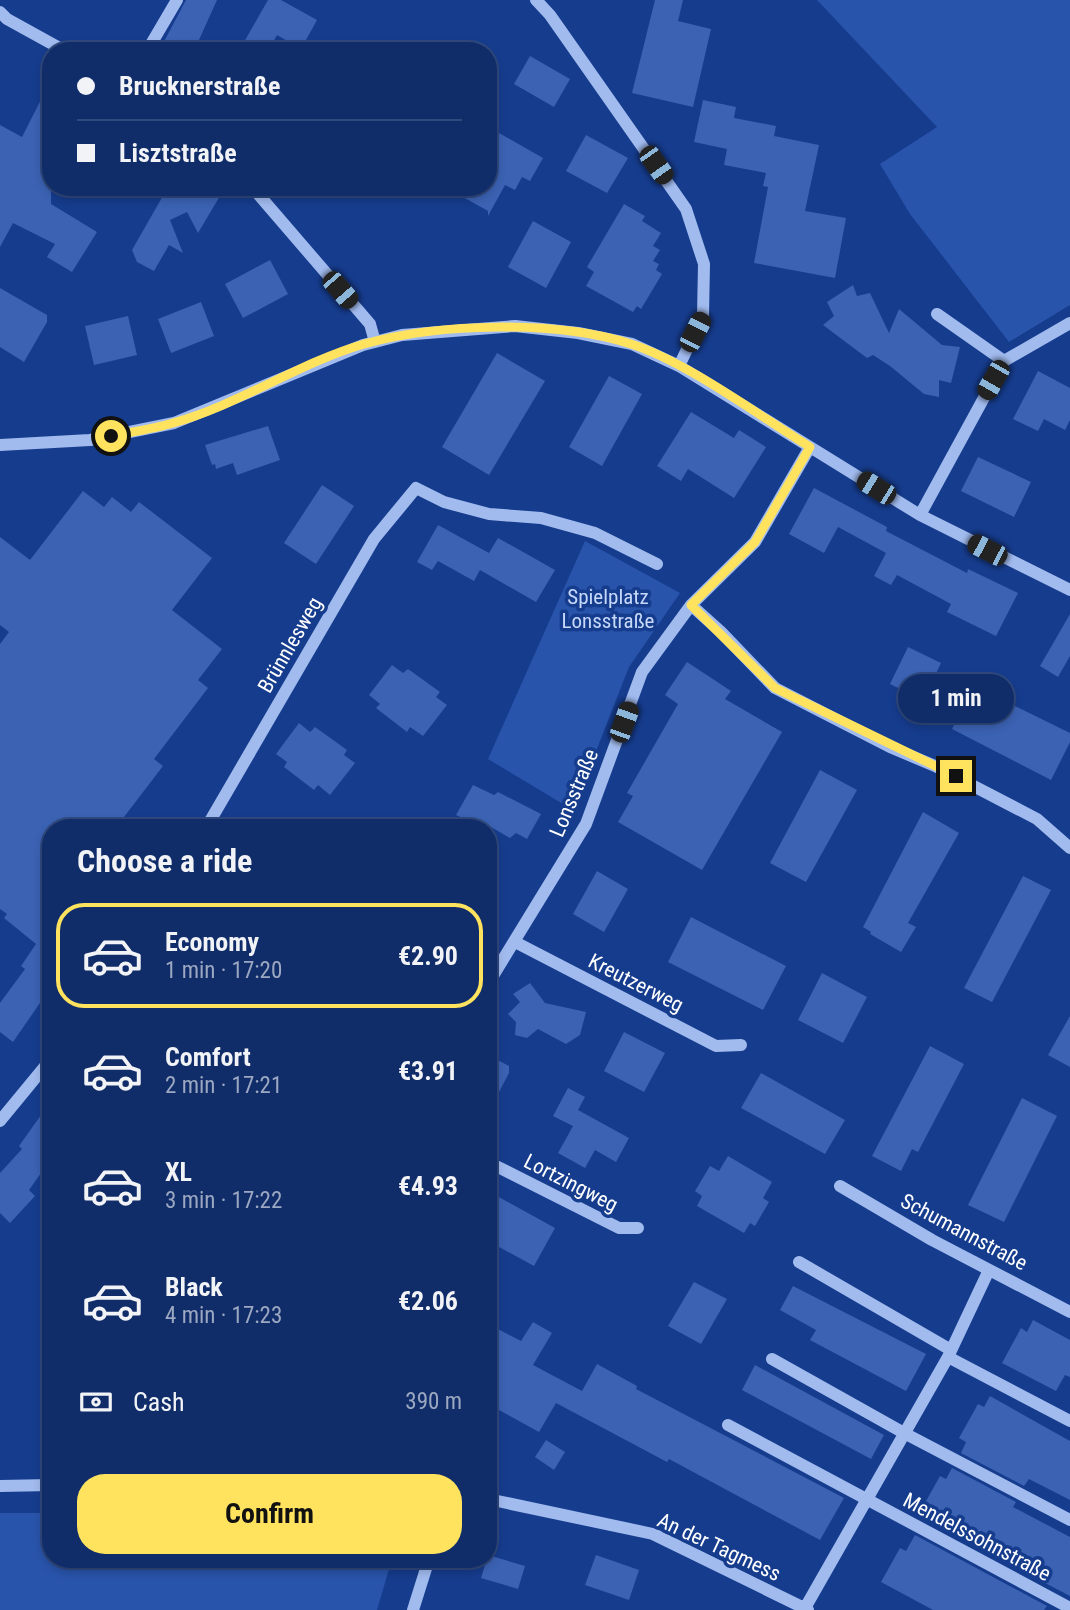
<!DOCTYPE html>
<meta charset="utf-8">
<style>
body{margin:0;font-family:"Roboto Condensed",sans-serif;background:#193570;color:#f1f3f6;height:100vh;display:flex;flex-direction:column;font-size:26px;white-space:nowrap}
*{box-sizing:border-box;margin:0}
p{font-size:23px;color:#9ca8c1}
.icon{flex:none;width:38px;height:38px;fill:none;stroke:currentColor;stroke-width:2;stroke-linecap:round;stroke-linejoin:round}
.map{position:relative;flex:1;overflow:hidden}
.panel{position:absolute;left:42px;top:819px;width:455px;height:749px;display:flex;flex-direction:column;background:#102d6a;border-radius:28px;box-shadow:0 4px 10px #0003,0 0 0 2px #30497e}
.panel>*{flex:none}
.hud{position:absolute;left:42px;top:42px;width:455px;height:154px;border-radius:28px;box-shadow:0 4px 10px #0003,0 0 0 2px #30497e;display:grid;align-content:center;height:154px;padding:0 35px;background:#102d6a}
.end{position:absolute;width:32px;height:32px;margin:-16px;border:9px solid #ffe35f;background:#111;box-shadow:0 0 0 4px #111}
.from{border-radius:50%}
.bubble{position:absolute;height:49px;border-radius:24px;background:#102d6a;box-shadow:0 4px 10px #0003,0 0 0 2px #30497e;font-size:23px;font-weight:700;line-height:49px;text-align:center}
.car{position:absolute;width:21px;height:42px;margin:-21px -10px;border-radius:9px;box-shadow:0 0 5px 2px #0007;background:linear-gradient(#222 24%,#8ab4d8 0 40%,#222 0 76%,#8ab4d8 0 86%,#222 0)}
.hud b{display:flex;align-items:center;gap:24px;height:66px;font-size:26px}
.hud b+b{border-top:2px solid #30497e}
.hud i{width:18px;height:18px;background:#f1f3f6}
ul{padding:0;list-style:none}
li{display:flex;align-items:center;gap:21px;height:105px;margin:0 14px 10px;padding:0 21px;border:4px solid transparent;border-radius:28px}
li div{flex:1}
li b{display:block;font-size:26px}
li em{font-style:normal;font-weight:700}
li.active{border-color:#ffe35f}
li>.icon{width:63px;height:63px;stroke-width:1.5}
h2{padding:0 35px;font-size:32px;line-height:84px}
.pay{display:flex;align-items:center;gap:18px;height:77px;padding:0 35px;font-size:26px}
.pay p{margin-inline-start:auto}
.button{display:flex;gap:14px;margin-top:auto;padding:14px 35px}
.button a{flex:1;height:80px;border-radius:28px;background:#ffe35f;color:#111;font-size:28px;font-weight:700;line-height:80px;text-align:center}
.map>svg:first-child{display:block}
.green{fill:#2954ab}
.building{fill:#3b62b3}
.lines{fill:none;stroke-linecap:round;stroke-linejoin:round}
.minor{stroke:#a1bbef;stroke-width:12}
.route{stroke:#ffe35f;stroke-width:9}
.labels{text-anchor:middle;stroke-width:7;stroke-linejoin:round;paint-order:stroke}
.park-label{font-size:21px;fill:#c7d9fb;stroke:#163c8d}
.street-label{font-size:21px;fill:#fff;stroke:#163c8d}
</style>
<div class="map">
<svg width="1070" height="1610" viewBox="0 0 1070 1610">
<rect width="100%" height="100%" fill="#163c8d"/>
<path class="green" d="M817 0H1070V305L1009 342 910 214 880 164 937 127Z
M585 541 680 593 629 667 573 810 488 759Z
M0 1513H51V1559H392L377 1610H0Z"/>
<path class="building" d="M186 0H217L194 51H159Z
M268 0H281L317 20 301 49 277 35 268 51H239Z
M655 0H683L678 21 711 29 693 107 632 93Z
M530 56 570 79 554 107 514 84Z
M51 80V204L97 232 72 272 47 257 55 244 13 223 0 247V125L22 137Z
M703 100 736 107 734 118 776 126 774 136 819 145 805 211 846 218 835 278 754 263 768 187 763 186 766 173 724 165 727 149 694 142Z
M499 133 543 158 530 181 522 177 515 190 505 185 488 216V211L445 187H488V152Z
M586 135 628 158 607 193 566 171Z
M168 187H205L220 196 198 233 187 212 170 220 183 253 169 245 154 271 137 262 132 250Z
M624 204 645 216 642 221 661 233 653 246 660 250 653 261 659 264 656 270 662 274 641 309 637 306 633 312 586 286 594 272 587 267Z
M533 221 571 242 546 288 508 267Z
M270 260 288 294 243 318 225 284Z
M853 285 857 296 870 293 889 333 899 309 942 345 960 347 951 383 939 380V397L924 394 890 366 873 355 867 358 823 325 834 316 827 302Z
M0 288 47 315V322L24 362 0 347Z
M201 302 214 336 171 353 158 319Z
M128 316 137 355 94 365 85 326Z
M497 353 545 381 489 475 442 447Z
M1038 371 1070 388V420L1065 430 1044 419 1038 431 1013 419Z
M609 376 642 394 602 466 569 447Z
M691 412 734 438 739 430 766 447 734 498 688 469 681 481 657 466Z
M268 426 280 460 237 475 233 463 216 469 215 464 212 465 205 445Z
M978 457 1031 482 1014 517 961 491Z
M322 485 354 506 316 564 284 543Z
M814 488 887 527 886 531 967 573 968 569 1018 593 996 636 947 612 951 604 897 575 891 585 874 576 886 553 838 527 824 553 789 534Z
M83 491 104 507 112 497 131 512 139 502 212 558 172 610 222 649 198 680 208 688 154 759 163 766 124 817 138 828H51V987L13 1042 0 1032V1003L25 969 21 966 36 944 4 918 7 914 0 909V644L9 632 0 625V537L30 560Z
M438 525 489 553 498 538 555 570 536 602 480 570 474 581 438 561 432 570 417 562Z
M1070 614V656L1058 677 1040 666Z
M908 647 941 663 923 700 890 684Z
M687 662 731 691 725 699 782 732 702 870 618 822 633 796 627 793 678 704 665 695Z
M392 665 403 673 408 669 440 692 436 697 447 705 423 736 410 727 407 732 376 708 380 704 369 695Z
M976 680 1016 699 1013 705 1070 733V742L1051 780 952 729Z
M299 723 310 732 315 727 347 750 344 755 355 763 330 795 318 785 314 790 284 767 287 762 276 754Z
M820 770 857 790 806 882 770 863Z
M473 785 494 795 498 792 541 814 527 839 516 833 510 838 484 823 480 826 456 815Z
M923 812 959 833 908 923 916 927 901 952 870 934 871 932 863 927Z
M597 871 628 889 604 932 573 914Z
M1023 876 1051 890 992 1002 964 988Z
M691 917 786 966 763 1010 668 962Z
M822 973 867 997 843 1043 798 1020Z
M530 983 545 1003 586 1012 580 1035 566 1044 538 1029 527 1038 515 1035 516 1022 508 1014 520 1002 513 994Z
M1070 1016V1067L1048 1055Z
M624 1032 665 1053 644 1092 604 1071Z
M930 1046 964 1064 918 1152 912 1149 901 1171 872 1156Z
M488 1055 509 1066V1073L488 1113Z
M761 1073 845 1120 825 1154 741 1108Z
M568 1088 585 1097 578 1110 629 1138 616 1162 595 1150 585 1168 558 1153 573 1126 553 1116Z
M1022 1098 1057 1116 1004 1222 968 1205Z
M51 1101V1159L29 1190 35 1196 10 1223 0 1213V1173L22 1149 19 1146Z
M728 1156 772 1182 763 1198 769 1202 755 1226 750 1223 744 1233 697 1206 702 1196 695 1191 710 1166 719 1171Z
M488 1191 555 1228 534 1266 488 1241Z
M694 1282 727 1299 701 1344 668 1326Z
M793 1286 926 1354 906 1391 810 1340 816 1330 780 1310Z
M1033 1320 1070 1340V1377L1065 1375 1056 1391 1002 1363 1021 1328 1027 1332Z
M533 1322 552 1333 533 1365 582 1391 597 1364 637 1386 636 1389 844 1498 820 1540 669 1459 667 1462 556 1403 539 1432 488 1404V1324L521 1341Z
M755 1365 884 1435 871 1459 742 1390Z
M990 1396 1070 1441V1500L1029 1479 1024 1486 961 1453 966 1442 959 1438 978 1404 984 1407Z
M546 1440 565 1452 554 1470 535 1457Z
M952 1468 1016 1502 1013 1507 1070 1537V1596L923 1519 926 1513 921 1510 940 1476 946 1479Z
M915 1535 1047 1606 1044 1610H933L881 1582 900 1548 906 1551Z
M488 1555 525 1566 518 1589 481 1578Z
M596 1555 639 1570 629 1600 585 1585Z"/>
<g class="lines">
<path class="minor" d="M536 0 550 15 686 209 704 264 703 316 679 366
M0 12 7 19 65 51
M147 51 177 0
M252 187 370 324 375 342
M937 314 1004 361
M0 445 90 440 174 423 363 345 402 335 515 326 578 333 632 344 679 366 920 515 1070 590
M920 515 1004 361 1070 323
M691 605 721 632 775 688 890 747 935 766 1037 819 1070 848
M206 828 374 539 416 488 444 502 489 514 541 518 595 533 657 564
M515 942 716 1046 741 1045
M488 984 586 824 642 672 691 605 755 542 810 447
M0 1121 51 1059
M488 1162 619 1228H638
M840 1186 932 1240 1070 1312
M799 1262 951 1350
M948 1357 1070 1421
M772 1359 904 1433 1070 1520
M728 1425 1070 1608
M0 1486 51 1485
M488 1499 653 1534 808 1610
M805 1608 948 1357 989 1270
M413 1610 429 1559"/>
</g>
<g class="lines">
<path class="route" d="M111 436C131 432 153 429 173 423 238 405 299 363 364 344 440 323 556 320 631 344 687 362 758 415 810 447L755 542 691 605 775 688 956 776"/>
</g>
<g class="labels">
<g class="park-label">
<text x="608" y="604">Spielplatz<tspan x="608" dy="24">Lonsstraße</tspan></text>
</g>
<g class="street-label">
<text transform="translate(290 645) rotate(-60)" y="7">Brünnlesweg</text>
<text transform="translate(574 793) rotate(-67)" y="7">Lonsstraße</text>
<text transform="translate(636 983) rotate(27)" y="7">Kreutzerweg</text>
<text transform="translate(571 1183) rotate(27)" y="7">Lortzingweg</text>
<text transform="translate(964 1232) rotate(28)" y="7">Schumannstraße</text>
<text transform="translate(977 1537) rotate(28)" y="7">Mendelssohnstraße</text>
<text transform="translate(719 1547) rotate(25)" y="7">An der Tagmess</text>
</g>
</g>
</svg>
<i class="end from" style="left:111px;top:436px"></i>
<i class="end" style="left:956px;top:776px"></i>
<div class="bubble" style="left:898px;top:674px;width:116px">1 min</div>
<i class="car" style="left:656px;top:165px;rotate:145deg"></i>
<i class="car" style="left:340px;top:290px;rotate:139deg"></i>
<i class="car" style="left:695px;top:332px;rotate:27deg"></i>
<i class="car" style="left:993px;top:380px;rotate:210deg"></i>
<i class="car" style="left:876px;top:488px;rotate:302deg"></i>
<i class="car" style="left:987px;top:550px;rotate:297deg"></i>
<i class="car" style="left:624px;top:722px;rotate:20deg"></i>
<div class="hud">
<b><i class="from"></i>Brucknerstraße</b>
<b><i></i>Lisztstraße</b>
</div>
<section class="panel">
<h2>Choose a ride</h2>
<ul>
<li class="active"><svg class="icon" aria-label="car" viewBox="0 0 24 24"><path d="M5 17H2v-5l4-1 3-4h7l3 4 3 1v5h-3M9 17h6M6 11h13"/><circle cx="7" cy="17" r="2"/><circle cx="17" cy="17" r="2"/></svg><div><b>Economy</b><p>1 min · 17:20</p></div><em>€2.90</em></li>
<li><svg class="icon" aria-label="car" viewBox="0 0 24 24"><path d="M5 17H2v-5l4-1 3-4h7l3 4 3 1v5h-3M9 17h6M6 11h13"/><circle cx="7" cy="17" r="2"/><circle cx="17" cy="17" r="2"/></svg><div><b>Comfort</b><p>2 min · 17:21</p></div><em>€3.91</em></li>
<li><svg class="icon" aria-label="car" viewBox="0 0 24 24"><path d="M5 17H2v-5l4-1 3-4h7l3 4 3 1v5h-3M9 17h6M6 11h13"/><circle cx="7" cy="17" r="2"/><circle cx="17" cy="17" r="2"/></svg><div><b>XL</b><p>3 min · 17:22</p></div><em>€4.93</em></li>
<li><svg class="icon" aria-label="car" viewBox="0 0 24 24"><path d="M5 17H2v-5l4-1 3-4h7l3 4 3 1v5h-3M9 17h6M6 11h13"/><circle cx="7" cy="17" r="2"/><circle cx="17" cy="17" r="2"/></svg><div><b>Black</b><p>4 min · 17:23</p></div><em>€2.06</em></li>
</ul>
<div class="pay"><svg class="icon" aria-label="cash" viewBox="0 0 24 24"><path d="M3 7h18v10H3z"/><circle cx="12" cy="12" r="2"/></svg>Cash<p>390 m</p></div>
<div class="button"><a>Confirm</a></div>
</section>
</div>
